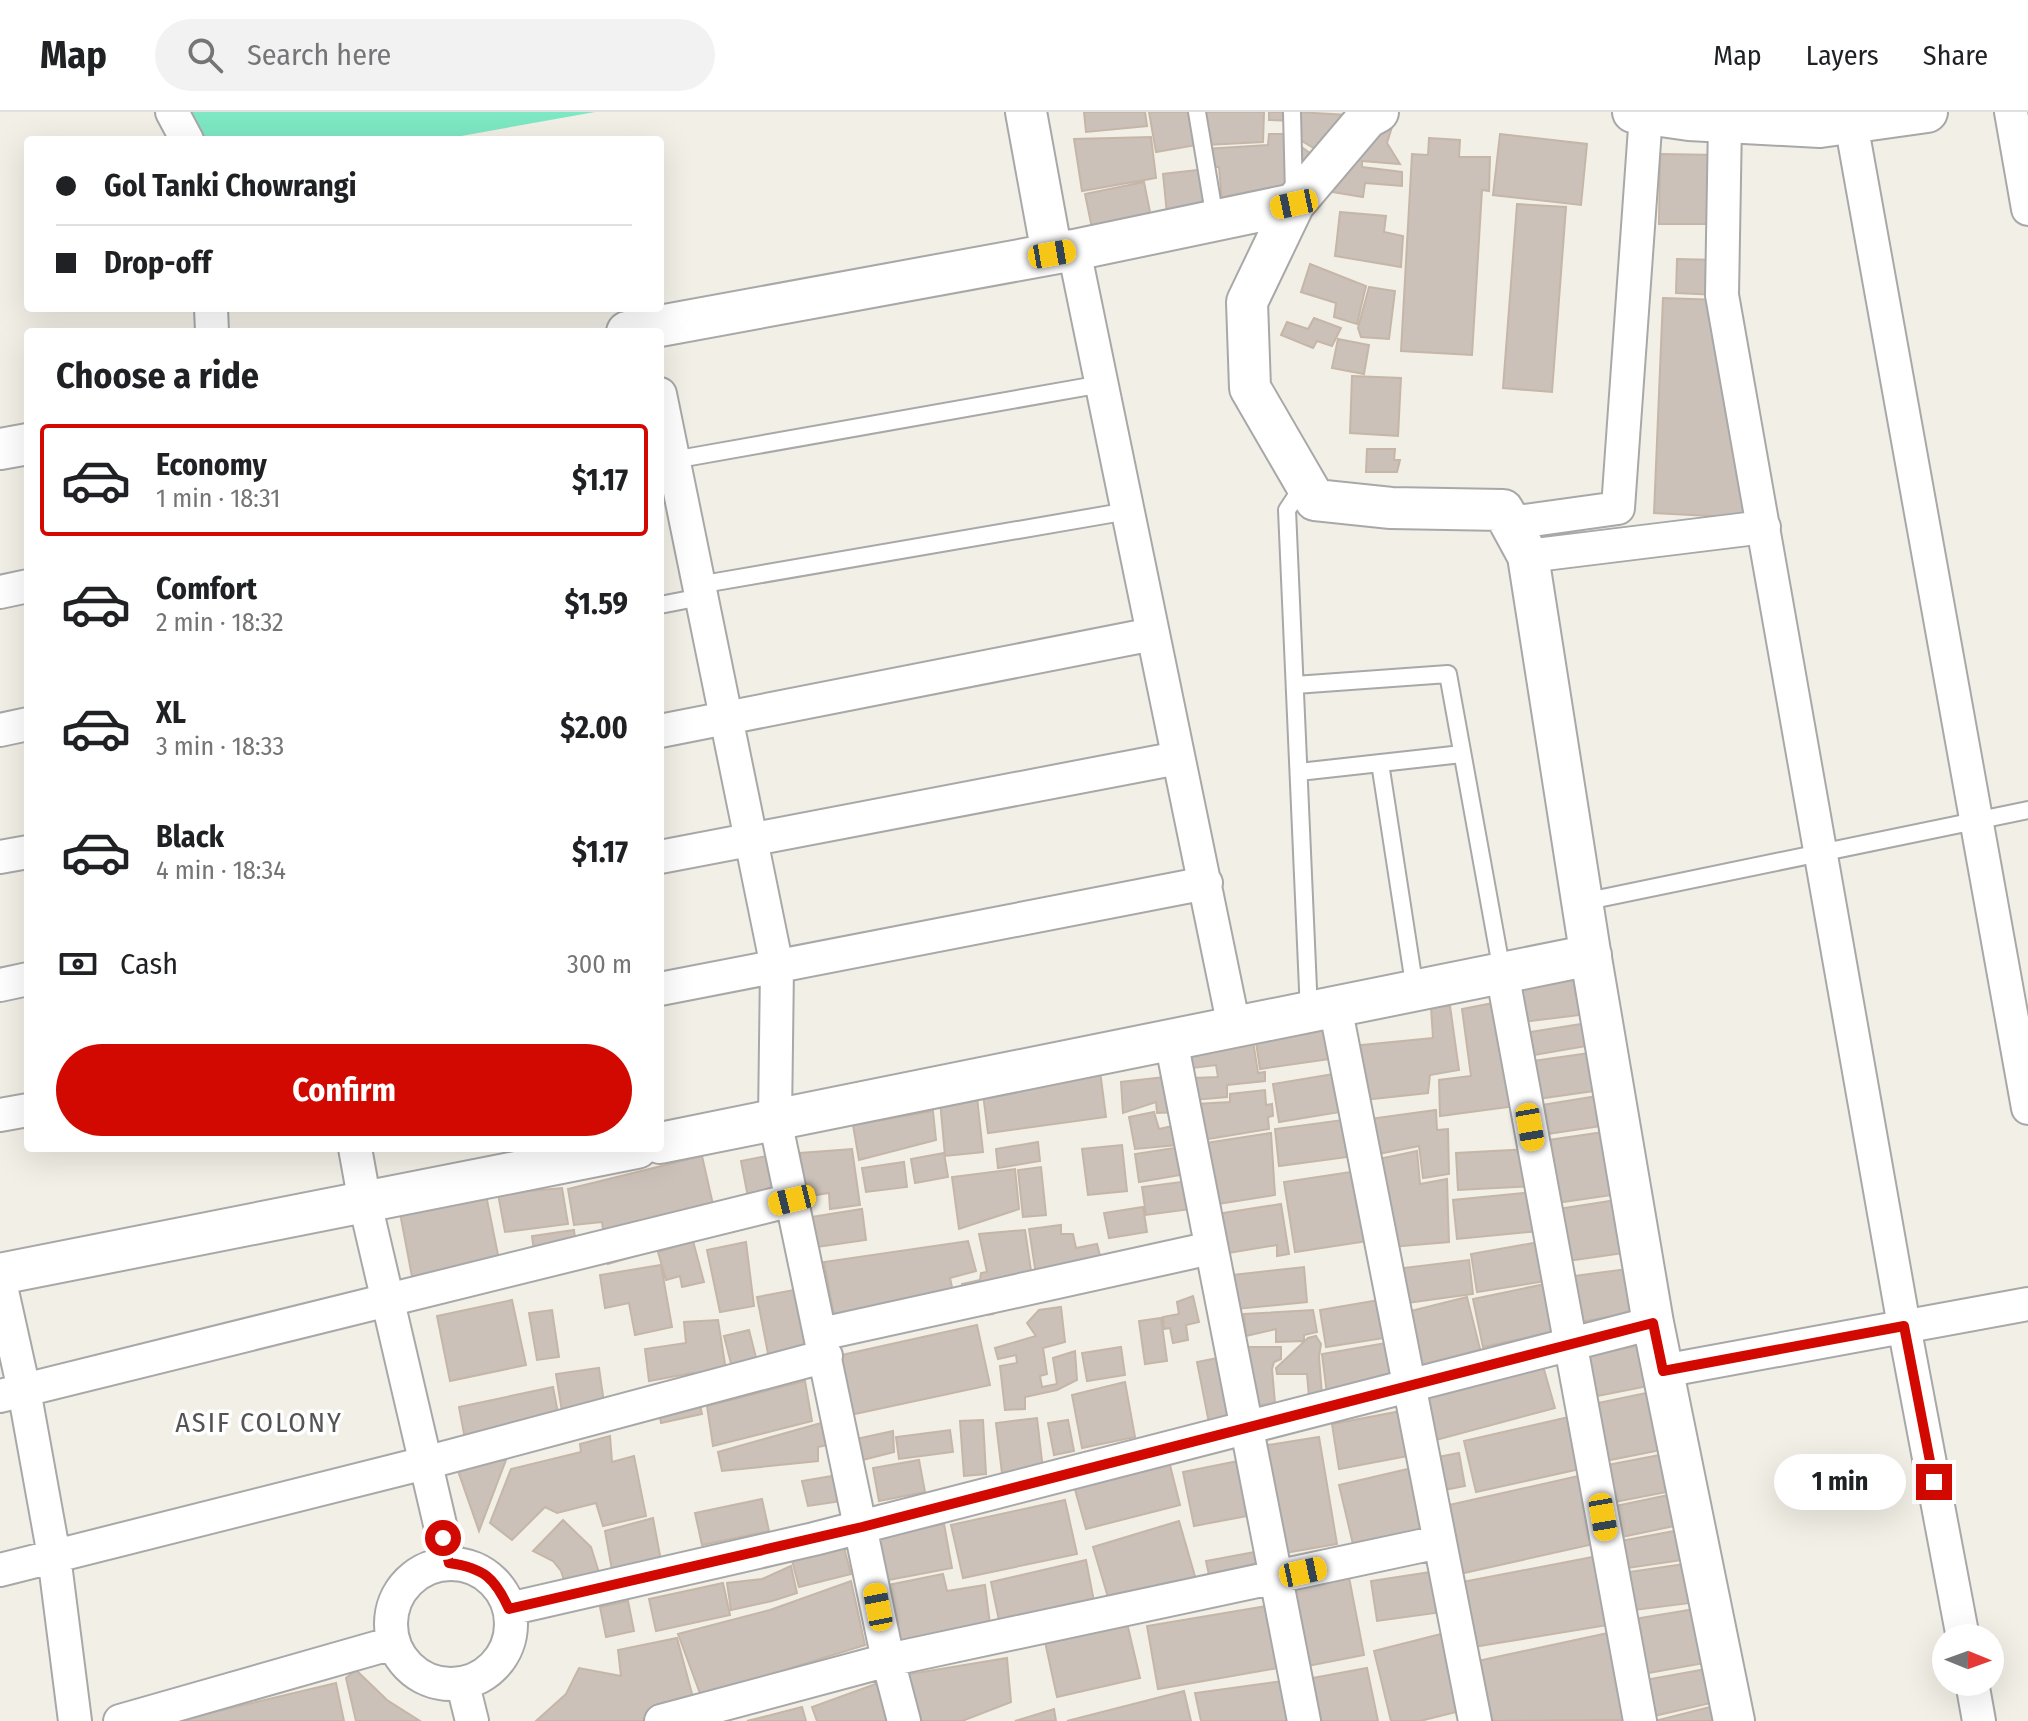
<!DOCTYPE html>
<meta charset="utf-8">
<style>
body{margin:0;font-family:"Fira Sans Condensed",sans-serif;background:#f2f2f2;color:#202124;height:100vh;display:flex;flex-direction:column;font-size:30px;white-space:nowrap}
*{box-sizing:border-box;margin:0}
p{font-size:26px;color:#757577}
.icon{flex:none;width:44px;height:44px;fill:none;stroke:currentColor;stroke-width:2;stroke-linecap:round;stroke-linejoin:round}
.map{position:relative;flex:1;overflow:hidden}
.sheet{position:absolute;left:24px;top:216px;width:640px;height:824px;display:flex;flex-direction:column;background:#fff;border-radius:8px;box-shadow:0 8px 32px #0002}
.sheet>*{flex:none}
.banner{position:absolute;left:24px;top:24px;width:640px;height:176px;border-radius:8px;box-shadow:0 8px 32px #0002;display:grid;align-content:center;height:176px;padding:0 32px;background:#fff}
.needle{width:52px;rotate:91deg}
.fabs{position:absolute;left:1932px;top:1512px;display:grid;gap:16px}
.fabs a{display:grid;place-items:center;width:72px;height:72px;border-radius:50%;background:#fff;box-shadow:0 8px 32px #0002;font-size:40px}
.end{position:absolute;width:36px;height:36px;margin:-18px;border:10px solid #d10900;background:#fff;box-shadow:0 0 0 4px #fff}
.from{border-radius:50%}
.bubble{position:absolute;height:56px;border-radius:28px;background:#fff;box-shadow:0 8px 32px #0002;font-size:26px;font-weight:700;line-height:56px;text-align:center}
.car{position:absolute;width:24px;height:48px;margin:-24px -12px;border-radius:10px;box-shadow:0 0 6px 2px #0007;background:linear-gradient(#f5c518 24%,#345 0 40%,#f5c518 0 76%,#345 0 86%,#f5c518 0)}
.banner b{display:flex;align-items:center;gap:28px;height:76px;font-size:30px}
.banner b+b{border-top:2px solid #e0e0e0}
.banner i{width:20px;height:20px;background:#202124}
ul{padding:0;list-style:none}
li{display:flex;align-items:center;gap:24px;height:112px;margin:0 16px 12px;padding:0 16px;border:4px solid transparent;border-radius:8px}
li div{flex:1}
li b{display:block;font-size:30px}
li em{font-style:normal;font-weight:700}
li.current{border-color:#d10900}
li>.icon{width:72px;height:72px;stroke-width:1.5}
h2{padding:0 32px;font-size:36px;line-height:96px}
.pay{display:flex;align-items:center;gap:20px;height:88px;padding:0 32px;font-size:30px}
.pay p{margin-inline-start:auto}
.cta{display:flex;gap:16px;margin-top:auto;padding:16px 32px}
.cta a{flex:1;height:92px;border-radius:48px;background:#d10900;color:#fff;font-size:32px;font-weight:700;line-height:92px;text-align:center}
header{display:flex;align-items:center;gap:48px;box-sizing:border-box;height:112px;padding:0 40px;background:#fff;border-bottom:2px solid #e0e0e0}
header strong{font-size:38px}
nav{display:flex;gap:44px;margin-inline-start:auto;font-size:28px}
.search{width:560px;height:72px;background:#f2f2f2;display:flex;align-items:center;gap:20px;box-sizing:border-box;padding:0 28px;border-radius:44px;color:#757577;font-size:30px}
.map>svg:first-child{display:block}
.pitch{fill:#7de8c3}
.building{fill:#cbc1b9;stroke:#c5b6a7;stroke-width:2}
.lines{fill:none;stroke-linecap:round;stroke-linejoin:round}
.service-casing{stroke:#a8a8a8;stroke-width:20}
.minor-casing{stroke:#a8a8a8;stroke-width:36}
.tertiary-casing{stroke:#a8a8a8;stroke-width:44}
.service{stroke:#fff;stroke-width:16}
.minor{stroke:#fff;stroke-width:32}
.tertiary{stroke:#fff;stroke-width:40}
.route{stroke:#d10900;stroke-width:10}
.labels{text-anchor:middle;stroke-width:7;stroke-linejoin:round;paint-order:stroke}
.neighbourhood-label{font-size:28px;letter-spacing:2px;fill:#545454;stroke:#fff}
</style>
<header>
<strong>Map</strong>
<div class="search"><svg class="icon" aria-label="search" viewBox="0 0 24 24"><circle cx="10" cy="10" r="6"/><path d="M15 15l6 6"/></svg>Search here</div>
<nav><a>Map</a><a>Layers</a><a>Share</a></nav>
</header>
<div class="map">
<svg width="2028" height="1609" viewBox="0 0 2028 1609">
<rect width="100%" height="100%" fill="#f2efe6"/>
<path class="pitch" d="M158 0H595L439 28H180Z"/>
<path class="building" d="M1084 0H1145L1147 14 1086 20Z
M1149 0H1197L1202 32 1156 40Z
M1200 0H1264L1263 30 1206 33Z
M1269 0H1294V9L1269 8Z
M1297 0 1348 3 1330 46 1297 26Z
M1396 2 1387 31 1400 52 1362 49V55L1402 60V74L1365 71 1363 85 1332 80 1337 62Z
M1269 22H1283L1324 51 1292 89 1223 102 1219 55 1207 54 1205 37 1268 33Z
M1500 22 1587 32 1581 93 1493 83Z
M1151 25 1156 66 1082 79 1074 27Z
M1429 26 1460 28 1459 45H1490L1489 79 1482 78 1472 243 1401 239 1412 42 1428 43Z
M1660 42 1719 43V112H1659Z
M1214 56 1220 106 1168 112 1163 62Z
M1144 70 1151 105 1092 116 1085 82Z
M1517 92 1566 95 1552 280 1503 276Z
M1340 100 1386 104 1384 120 1403 124 1401 155 1335 144Z
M1677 147 1719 148 1718 183 1676 181Z
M1310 152 1366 174 1357 212 1334 205 1336 191 1301 180Z
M1369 175 1395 179 1389 227 1361 225 1358 216Z
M1663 186 1720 188 1747 406 1654 401Z
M1314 206 1341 216 1332 234 1317 229 1313 236 1281 223 1287 210 1308 217Z
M1338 227 1369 233 1364 262 1332 256Z
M1352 264 1401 266 1398 324 1350 321Z
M1367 337H1395L1394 348H1400L1397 360H1366Z
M1574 860 1575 880H1585L1588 902 1514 911 1503 870Z
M1493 891 1516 994 1440 1004 1439 968 1471 964 1462 897Z
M1450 894 1459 958 1430 963 1428 981 1355 989 1352 934 1433 926 1431 895Z
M1339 905 1344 945 1260 957 1254 917Z
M1594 910 1598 932 1522 945 1518 922Z
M1253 929 1258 961 1265 960V969L1227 973V985L1193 988V966L1218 965 1216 953 1185 957 1183 935Z
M1597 940 1602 978 1530 988 1525 950Z
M1100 959 1106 1005 988 1021 982 974Z
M1346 960 1352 998 1279 1010 1273 972Z
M1173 964 1180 1000 1157 1001 1156 990 1123 1001 1121 970Z
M1265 978 1266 993 1272 992 1273 1004 1268 1005 1269 1017 1196 1029V992L1230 990V982Z
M1604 983 1608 1013 1534 1024 1529 995Z
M977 985 983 1040 945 1044 940 989Z
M1436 998 1437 1018 1448 1017 1449 1062 1423 1066 1419 1034 1368 1044 1362 1008Z
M933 999 936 1028 859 1048 853 1013Z
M1154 1000 1159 1017 1186 1011 1188 1032 1135 1037 1129 1005Z
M1350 1007 1355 1044 1279 1054 1275 1017Z
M1611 1019 1619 1082 1542 1093 1534 1030Z
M1271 1021 1275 1083 1205 1094 1199 1032Z
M1038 1030 1040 1049 998 1056 996 1037Z
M1122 1033 1127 1079 1088 1083 1082 1037Z
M1188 1034 1192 1061 1139 1070 1135 1042Z
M852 1037 860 1093 830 1097 829 1081 804 1085 800 1041Z
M1532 1037 1534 1074 1458 1078 1456 1041Z
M793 1039 804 1102 753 1111 741 1049Z
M1417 1039 1420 1072 1447 1067 1449 1130 1379 1136 1369 1049Z
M944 1041 948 1065 915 1071 911 1047Z
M702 1044 719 1119 608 1152 602 1110 574 1113 568 1077Z
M904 1050 907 1075 866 1080 862 1056Z
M1041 1055 1046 1103 1023 1105 1018 1058Z
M1015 1057 1019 1097 959 1117 952 1065Z
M1358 1059 1368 1129 1295 1140 1284 1070Z
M1196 1068 1199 1096 1146 1103 1142 1075Z
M562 1076 568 1112 505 1120 498 1082Z
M1534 1080 1538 1119 1457 1127 1453 1088Z
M486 1083 500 1153 413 1170 400 1101Z
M1623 1087 1631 1140 1553 1151 1545 1099Z
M1281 1092 1289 1142 1277 1144V1133L1216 1143V1102Z
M1143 1095 1147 1120 1109 1126 1104 1101Z
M862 1097 866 1128 816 1135 811 1105Z
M1061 1113V1122H1073L1076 1136 1097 1132 1105 1162 1039 1182 1029 1117Z
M574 1118 579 1158 537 1163 532 1124Z
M1025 1118 1034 1179 991 1191 993 1202 965 1205 962 1172 980 1168 981 1161 987 1160 979 1122Z
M693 1129 704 1170 682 1175 680 1164 666 1168 658 1140Z
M968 1129 976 1159 950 1166 958 1203 837 1220 824 1150Z
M746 1130 754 1194 720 1200 707 1138Z
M1539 1130 1546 1169 1477 1180 1471 1142Z
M1469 1148 1473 1182 1399 1192 1395 1157Z
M661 1153 672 1215 635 1223 629 1191 605 1196 600 1163Z
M1304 1155 1307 1190 1236 1197 1233 1163Z
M1635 1156 1642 1199 1575 1211 1566 1165Z
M1545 1172 1555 1220 1483 1235 1473 1187Z
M805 1176 820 1252 772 1262 757 1185Z
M1193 1184 1199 1210 1186 1213 1188 1228 1173 1231 1170 1216 1164 1217 1163 1205 1179 1202 1177 1190Z
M1467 1185 1481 1241 1417 1257 1403 1201Z
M1391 1186 1397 1224 1326 1235 1320 1198Z
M512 1188 526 1253 450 1269 437 1204Z
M1061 1195 1065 1230 1043 1236 1047 1262 1040 1264 1042 1275 1057 1272 1053 1246 1075 1239 1077 1268 1057 1278 1025 1285V1297L1005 1298 1000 1254 1017 1251 1016 1243 998 1247 995 1236 1036 1224 1027 1211 1039 1198Z
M552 1198 559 1245 537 1248 529 1201Z
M1313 1198 1317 1220 1304 1223V1229L1276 1230V1217L1246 1224 1244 1202Z
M1161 1206 1167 1249 1145 1252 1139 1209Z
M718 1208 728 1271 696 1274 693 1261 649 1269 645 1237 686 1231 684 1210Z
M977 1213 990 1273 850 1303 837 1244Z
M749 1218 764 1277 739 1283 724 1224Z
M1316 1224 1321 1232 1319 1245 1322 1283 1309 1285 1307 1262H1277L1276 1256 1308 1226Z
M1398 1229 1401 1264 1327 1282 1322 1242Z
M1645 1232 1653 1273 1572 1289 1564 1249Z
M1121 1235 1125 1263 1087 1269 1082 1241Z
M1237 1235H1281V1247L1274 1250 1272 1257 1275 1291 1244 1296Z
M1223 1245 1234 1307 1209 1311 1197 1250Z
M1543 1254 1555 1296 1421 1332 1410 1290Z
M599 1256 607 1312 565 1318 556 1262Z
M805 1269 812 1309 713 1334 707 1294Z
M1125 1270 1135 1325 1082 1336 1072 1283Z
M696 1274 702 1302 661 1311 656 1283Z
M553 1275 561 1317 465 1327 459 1295Z
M1656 1279 1666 1337 1590 1352 1579 1295Z
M1401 1299 1408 1344 1339 1357 1332 1312Z
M1569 1305 1580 1357 1476 1380 1464 1329Z
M1037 1306 1044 1366 1003 1370 996 1311Z
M983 1308 986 1362 964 1364 960 1309Z
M1068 1308 1074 1339 1054 1343 1048 1311Z
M828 1309V1333L818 1335V1349L722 1359 718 1340Z
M950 1318 953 1340 899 1347 896 1325Z
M893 1319 894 1340 859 1349 856 1327Z
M610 1324 612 1350 634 1344 646 1404 603 1414 596 1391 557 1401 545 1395 512 1428 490 1411 511 1357 581 1340 580 1332Z
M1319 1325 1337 1432 1273 1443 1255 1335Z
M1459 1341 1465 1374 1434 1380 1427 1347Z
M1670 1341 1677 1378 1604 1392 1597 1355Z
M1248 1347 1258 1402 1194 1414 1183 1360Z
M506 1348 479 1419 456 1353Z
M919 1348 925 1380 879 1389 873 1356Z
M1169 1349 1180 1393 1086 1417 1074 1374Z
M1412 1356 1429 1428 1356 1445 1339 1373Z
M844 1362 849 1388 808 1394 802 1369Z
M1583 1363 1598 1431 1455 1463 1440 1395Z
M1678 1381 1684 1412 1612 1427 1606 1396Z
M762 1387 769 1419 702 1433 695 1401Z
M1065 1388 1077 1442 963 1466 951 1413Z
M653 1406 661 1449 612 1458 605 1419Z
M563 1408 591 1435 600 1464 565 1471 561 1459 553 1449 533 1439Z
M1179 1409 1199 1478 1113 1502 1093 1435Z
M944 1412 952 1456 883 1469 875 1426Z
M1685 1417 1689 1447 1613 1458 1610 1431Z
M842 1428 851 1462 799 1475 790 1441Z
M1255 1440 1261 1468 1212 1477 1206 1449Z
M1603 1443 1614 1512 1467 1536 1457 1471Z
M1086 1448 1096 1500 1001 1518 991 1470Z
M1692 1451 1698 1490 1619 1500 1615 1462Z
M791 1454 797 1481 772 1489 731 1498 727 1471 762 1467Z
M1444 1458 1450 1499 1377 1509 1371 1469Z
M1348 1460 1364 1543 1297 1556 1281 1473Z
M943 1462 947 1479 985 1473 990 1512 891 1542 878 1475Z
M851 1469 865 1533 701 1584 678 1522 770 1498Z
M723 1471 730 1503 656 1519 649 1487Z
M628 1489 634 1519 606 1525 600 1495Z
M1267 1494 1278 1556 1158 1577 1147 1514Z
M1701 1496 1710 1550 1637 1563 1628 1508Z
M1127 1511 1140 1566 1057 1585 1045 1530Z
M1608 1521 1627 1608 1485 1609 1473 1550Z
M1441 1522 1460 1599 1420 1609H1391L1374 1539Z
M677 1526 698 1604 670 1609H536L566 1582 579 1556 621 1564 618 1538Z
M1007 1546 1011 1590 962 1609H915L904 1563Z
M1367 1556 1378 1609H1315L1307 1567Z
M1712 1556 1719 1589 1650 1605 1645 1568Z
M356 1558 387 1588 420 1609H356L346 1566Z
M889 1567 899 1609H817L812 1595Z
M1291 1568 1299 1609H1201L1195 1581Z
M336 1571 344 1609H176Z
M1184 1579 1191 1609H1067Z
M1722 1592 1727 1609H1655Z
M802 1595 806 1609H747Z
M1054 1597 1056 1609H1015Z"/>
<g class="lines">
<g class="service-casing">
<path id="service" d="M1197 0 1215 107
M1292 0 1294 83
M673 348 1102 272
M1305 371 1287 398 1309 900
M698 473 1128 399
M660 493 701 485
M1295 573 1448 562 1502 860
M1380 651 1415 878
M1299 660 1462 642
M1583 790 2028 698"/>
</g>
<g class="minor-casing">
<path id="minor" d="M172 0 187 28
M2011 0 2028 97
M1725 10 1722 183 1904 1214 1963 1526
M1851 11 2028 996
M1074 138 1234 915
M211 196 212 220
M660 282 777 855 775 1008 888 1548 904 1609
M1510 411 1618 396 1646 2
M1528 444 1764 415
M0 480 28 474
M0 618 28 612
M660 619 1153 522
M0 745 28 740
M660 745 1178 646
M1502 860 1640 1609
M0 873 28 867
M660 877 1206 771
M1335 894 1475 1609
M1171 928 1304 1609
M0 1003 28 998
M355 1036 365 1091 449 1451
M0 1170 24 1278 54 1444 75 1609
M821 1222 1211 1136
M1663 1259 2028 1192
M0 1284 792 1088
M391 1512a60 60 0 1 1 120 0a60 60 0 1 1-120 0Z
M0 1458 425 1351 826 1244
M509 1497 814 1427 1653 1211
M1972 1570 1979 1609
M463 1573 472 1609
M120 1609 393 1531
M661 1609 888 1548 1439 1430"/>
</g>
<g class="tertiary-casing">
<path id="tertiary" d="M1026 0 1052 142
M1633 0 1689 8 1820 15 1927 0
M1294 92 1247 190 1250 276 1315 388 1391 396 1503 398 1528 444 1590 840 1653 1211 1734 1609
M627 220 1074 138 1294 92 1367 6 1378 0
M0 337 28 332
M660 1031 1591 843
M0 1162 637 1036"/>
</g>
<use href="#service" class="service"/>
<use href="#minor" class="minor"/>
<use href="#tertiary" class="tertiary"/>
</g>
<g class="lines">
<path class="route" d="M443 1426 449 1451C484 1456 495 1466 509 1497L862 1415 1653 1211 1663 1259 1904 1214 1934 1370"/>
</g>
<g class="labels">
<g class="neighbourhood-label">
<text x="259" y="1320">ASIF COLONY</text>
</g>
</g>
</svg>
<div class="fabs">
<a><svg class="needle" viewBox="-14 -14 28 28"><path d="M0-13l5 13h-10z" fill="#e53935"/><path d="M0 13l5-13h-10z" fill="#757577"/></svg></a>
</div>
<i class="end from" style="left:443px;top:1426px"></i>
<i class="end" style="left:1934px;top:1370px"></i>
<div class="bubble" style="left:1774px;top:1342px;width:132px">1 min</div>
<i class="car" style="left:1294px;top:92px;rotate:258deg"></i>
<i class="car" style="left:1052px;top:142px;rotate:80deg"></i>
<i class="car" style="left:1530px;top:1015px;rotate:170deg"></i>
<i class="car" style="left:792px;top:1088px;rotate:256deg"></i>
<i class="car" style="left:1603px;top:1405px;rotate:170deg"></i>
<i class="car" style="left:1303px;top:1460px;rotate:78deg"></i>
<i class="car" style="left:878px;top:1495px;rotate:349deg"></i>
<div class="banner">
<b><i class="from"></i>Gol Tanki Chowrangi</b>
<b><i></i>Drop-off</b>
</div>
<section class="sheet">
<h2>Choose a ride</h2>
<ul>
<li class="current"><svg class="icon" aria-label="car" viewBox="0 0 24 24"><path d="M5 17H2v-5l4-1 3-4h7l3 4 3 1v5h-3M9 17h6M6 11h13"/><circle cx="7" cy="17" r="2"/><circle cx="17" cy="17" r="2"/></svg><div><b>Economy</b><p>1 min · 18:31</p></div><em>$1.17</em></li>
<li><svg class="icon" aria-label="car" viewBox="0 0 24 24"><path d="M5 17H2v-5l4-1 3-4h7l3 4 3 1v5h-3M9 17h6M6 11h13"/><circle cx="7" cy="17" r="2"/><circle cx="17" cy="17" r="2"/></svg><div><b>Comfort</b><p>2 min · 18:32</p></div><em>$1.59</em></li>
<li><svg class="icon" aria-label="car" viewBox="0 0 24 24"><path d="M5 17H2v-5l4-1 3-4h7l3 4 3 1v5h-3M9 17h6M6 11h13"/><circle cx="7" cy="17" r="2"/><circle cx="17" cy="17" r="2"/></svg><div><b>XL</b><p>3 min · 18:33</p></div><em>$2.00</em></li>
<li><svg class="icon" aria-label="car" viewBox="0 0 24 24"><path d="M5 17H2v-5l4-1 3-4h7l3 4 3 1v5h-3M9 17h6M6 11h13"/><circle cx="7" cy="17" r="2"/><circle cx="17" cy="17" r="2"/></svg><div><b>Black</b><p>4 min · 18:34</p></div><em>$1.17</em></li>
</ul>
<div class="pay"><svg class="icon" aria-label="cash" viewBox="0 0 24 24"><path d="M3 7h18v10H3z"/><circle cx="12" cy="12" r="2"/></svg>Cash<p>300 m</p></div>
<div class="cta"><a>Confirm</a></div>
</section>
</div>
